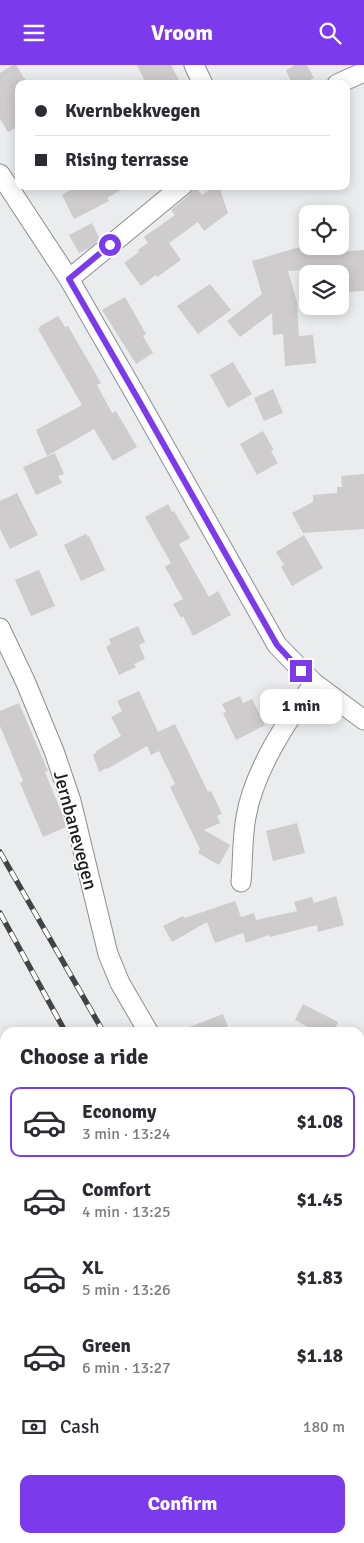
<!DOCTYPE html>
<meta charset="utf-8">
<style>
body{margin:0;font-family:Signika,sans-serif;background:#f2f2f3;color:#2b2b33;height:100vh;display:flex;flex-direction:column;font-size:19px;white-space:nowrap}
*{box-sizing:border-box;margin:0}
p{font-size:16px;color:#7c7c81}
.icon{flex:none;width:28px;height:28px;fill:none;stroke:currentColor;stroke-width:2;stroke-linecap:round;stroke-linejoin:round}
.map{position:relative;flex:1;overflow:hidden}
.side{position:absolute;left:0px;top:962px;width:365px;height:516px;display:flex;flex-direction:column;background:#fff;border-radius:15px 15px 0 0;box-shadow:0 2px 12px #0003}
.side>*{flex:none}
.hud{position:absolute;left:15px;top:15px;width:335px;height:110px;border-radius:10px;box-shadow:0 2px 12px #0003;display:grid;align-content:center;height:110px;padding:0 20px;background:#fff}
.fabs{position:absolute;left:299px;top:140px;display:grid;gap:10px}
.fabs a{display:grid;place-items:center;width:50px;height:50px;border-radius:10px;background:#fff;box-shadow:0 2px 12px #0003;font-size:25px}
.end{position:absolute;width:22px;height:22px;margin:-11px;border:6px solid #7c3aed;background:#fff;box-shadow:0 0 0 2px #fff}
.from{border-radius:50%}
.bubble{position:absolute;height:35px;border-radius:10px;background:#fff;box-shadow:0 2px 12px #0003;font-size:16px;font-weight:800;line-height:35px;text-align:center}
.hud b{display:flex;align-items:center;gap:18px;height:48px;font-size:19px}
.hud b+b{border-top:1px solid #e1e1e2}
.hud i{width:12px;height:12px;background:#2b2b33}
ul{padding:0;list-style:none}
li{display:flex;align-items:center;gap:15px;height:70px;margin:0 10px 8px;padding:0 10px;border:2px solid transparent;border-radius:10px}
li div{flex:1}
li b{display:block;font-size:19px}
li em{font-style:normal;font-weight:800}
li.active{border-color:#7c3aed}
li>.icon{width:45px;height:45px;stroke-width:1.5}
h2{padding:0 20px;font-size:22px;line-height:60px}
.pay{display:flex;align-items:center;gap:12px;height:55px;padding:0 20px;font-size:19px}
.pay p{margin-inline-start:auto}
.button{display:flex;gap:10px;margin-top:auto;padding:10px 20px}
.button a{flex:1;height:58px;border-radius:10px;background:#7c3aed;color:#fff;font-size:20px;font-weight:800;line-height:58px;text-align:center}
header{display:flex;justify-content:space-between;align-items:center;height:65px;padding:0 20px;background:#7c3aed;color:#fff;font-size:22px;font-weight:800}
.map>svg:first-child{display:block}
.building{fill:#cecccd}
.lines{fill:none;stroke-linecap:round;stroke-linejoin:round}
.street-casing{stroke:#8c8e8f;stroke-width:21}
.street{stroke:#fff;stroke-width:19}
.rail-casing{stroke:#424344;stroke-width:5.5}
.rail{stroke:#fff;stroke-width:4;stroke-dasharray:11;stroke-linecap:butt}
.route{stroke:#7c3aed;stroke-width:6}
.labels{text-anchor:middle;stroke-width:4;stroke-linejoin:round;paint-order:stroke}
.street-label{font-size:19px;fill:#1a1b1b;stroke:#fff}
</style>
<header><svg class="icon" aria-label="menu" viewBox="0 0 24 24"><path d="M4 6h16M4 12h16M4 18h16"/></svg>Vroom<svg class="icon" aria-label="search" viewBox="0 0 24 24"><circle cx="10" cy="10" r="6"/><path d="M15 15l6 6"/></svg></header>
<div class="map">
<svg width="364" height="1478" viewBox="0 0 364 1478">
<rect width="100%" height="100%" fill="#ebecee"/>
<path class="building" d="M13 0H16L28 19H19V61L8 67 0 54V8Z
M137 0H171L181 19H146Z
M295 0H307L314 13 303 19H292L286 5Z
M77 121H128L107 133 109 136 74 154 62 130Z
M193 121H195L202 130 215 121H219L228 148 204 166 198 157 169 178 181 195 157 212 156 210 141 221 124 198 139 187 138 185 148 178 144 172 175 150 171 145 189 130Z
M92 158 100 174 91 182 79 188 69 170Z
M303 181H319L320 188 364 185V226L346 227 344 202 288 206 297 237 299 271 313 270 316 298 285 301 283 269 273 270 272 248 240 272 227 256 262 229 252 196Z
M210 219 231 245 198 269 177 241Z
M125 232 146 269 143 271 153 288 136 299 102 245Z
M58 251 65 262 68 261 101 318 97 320 112 348 116 346 137 382 113 396 94 364 47 391 36 365 82 340 38 264 40 263 39 262Z
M233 297 252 329 228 343 210 310Z
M273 324 283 348 264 356 254 333Z
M263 366 274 385 271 386 278 398 257 410 240 379Z
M55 388 64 409 58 411 62 418 36 430 23 402Z
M364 409V464L303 468 292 448 313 437V430L337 428V422H342L341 411Z
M17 428 38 470 10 484 0 464V436Z
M168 439 172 447 174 446 190 473 179 479 209 532 218 526 231 550 193 571 183 551 181 553 173 539 183 534 165 502 171 498 145 452Z
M86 469 88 472 89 471 105 505 81 516 64 480Z
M304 470 323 503 292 521 281 502 284 500 276 487Z
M39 505 55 541 31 551 15 515Z
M138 561 145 577 139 580 145 594 134 599 136 602 119 610 106 582 111 579 109 574Z
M139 626 158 667 175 659 208 727 211 726 222 749 217 751 220 758 204 765 230 780 219 800 198 788 200 784 170 722 175 719 159 686 151 690 147 681 107 704 106 703 99 707 93 690 97 687 96 686 121 671 111 652 122 646 117 636Z
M240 631 243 638 252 634 265 660 236 675 223 648 226 647 222 639Z
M19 638 48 706 45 707 63 751 66 762 43 772 20 718 23 716 0 661V646Z
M297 758 305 788 273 796 266 766Z
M336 831 344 860 318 867 317 860 270 872 269 870 246 878 243 868 215 878 207 857 172 877 163 861 183 851 185 853 235 836 241 852 254 848 256 855 297 846 294 837 312 832 314 838Z
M303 939 338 957 333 968H319L295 955Z
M223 949 230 968H179V966Z"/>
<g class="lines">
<g class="street-casing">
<path id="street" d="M194 0 203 19
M337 19 364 7
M0 109 69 214 138 334 277 580 314 618 364 655
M69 214 182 121
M0 563 26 618 54 686 71 736 108 889 120 918 149 968
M241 817C243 796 242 773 246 752 254 705 287 656 314 618
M360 1315 364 1320"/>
</g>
<use href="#street" class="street"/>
<g class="rail-casing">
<path id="rail" d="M0 787 104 968
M0 848 66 968
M360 1388 364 1395
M360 1454 364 1460"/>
</g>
<use href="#rail" class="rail"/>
</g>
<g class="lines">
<path class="route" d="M110 180 69 214 138 334 277 580 301 606"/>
</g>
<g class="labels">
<g class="street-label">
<text transform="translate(76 765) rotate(75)" y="7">Jernbanevegen</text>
</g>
</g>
</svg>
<div class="fabs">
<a><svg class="icon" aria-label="locate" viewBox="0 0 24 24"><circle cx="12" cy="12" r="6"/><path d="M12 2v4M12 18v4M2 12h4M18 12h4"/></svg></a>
<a><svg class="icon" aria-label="layers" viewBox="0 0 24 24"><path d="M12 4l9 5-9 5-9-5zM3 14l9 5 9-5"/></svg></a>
</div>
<i class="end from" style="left:110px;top:180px"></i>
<i class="end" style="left:301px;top:606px"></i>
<div class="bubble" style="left:260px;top:624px;width:82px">1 min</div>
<div class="hud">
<b><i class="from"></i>Kvernbekkvegen</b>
<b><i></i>Rising terrasse</b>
</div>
<section class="side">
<h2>Choose a ride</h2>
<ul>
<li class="active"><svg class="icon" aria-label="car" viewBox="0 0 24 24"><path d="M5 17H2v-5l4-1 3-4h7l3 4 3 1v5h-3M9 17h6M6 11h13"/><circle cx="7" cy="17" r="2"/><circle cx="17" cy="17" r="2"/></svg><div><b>Economy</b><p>3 min · 13:24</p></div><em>$1.08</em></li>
<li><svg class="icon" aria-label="car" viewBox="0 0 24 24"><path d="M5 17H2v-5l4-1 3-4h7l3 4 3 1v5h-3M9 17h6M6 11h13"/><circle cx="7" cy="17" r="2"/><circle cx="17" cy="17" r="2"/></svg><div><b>Comfort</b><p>4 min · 13:25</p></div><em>$1.45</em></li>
<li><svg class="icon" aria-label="car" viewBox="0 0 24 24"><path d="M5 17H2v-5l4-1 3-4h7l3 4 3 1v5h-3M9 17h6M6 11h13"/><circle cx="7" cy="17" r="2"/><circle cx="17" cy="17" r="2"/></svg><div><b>XL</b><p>5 min · 13:26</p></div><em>$1.83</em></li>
<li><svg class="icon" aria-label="car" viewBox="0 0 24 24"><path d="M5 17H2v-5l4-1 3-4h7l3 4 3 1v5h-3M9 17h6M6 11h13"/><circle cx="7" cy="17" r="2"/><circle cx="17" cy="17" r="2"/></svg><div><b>Green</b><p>6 min · 13:27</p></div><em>$1.18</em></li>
</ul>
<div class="pay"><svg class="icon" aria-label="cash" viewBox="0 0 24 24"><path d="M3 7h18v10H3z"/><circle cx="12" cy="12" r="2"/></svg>Cash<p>180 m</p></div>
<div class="button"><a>Confirm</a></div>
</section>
</div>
